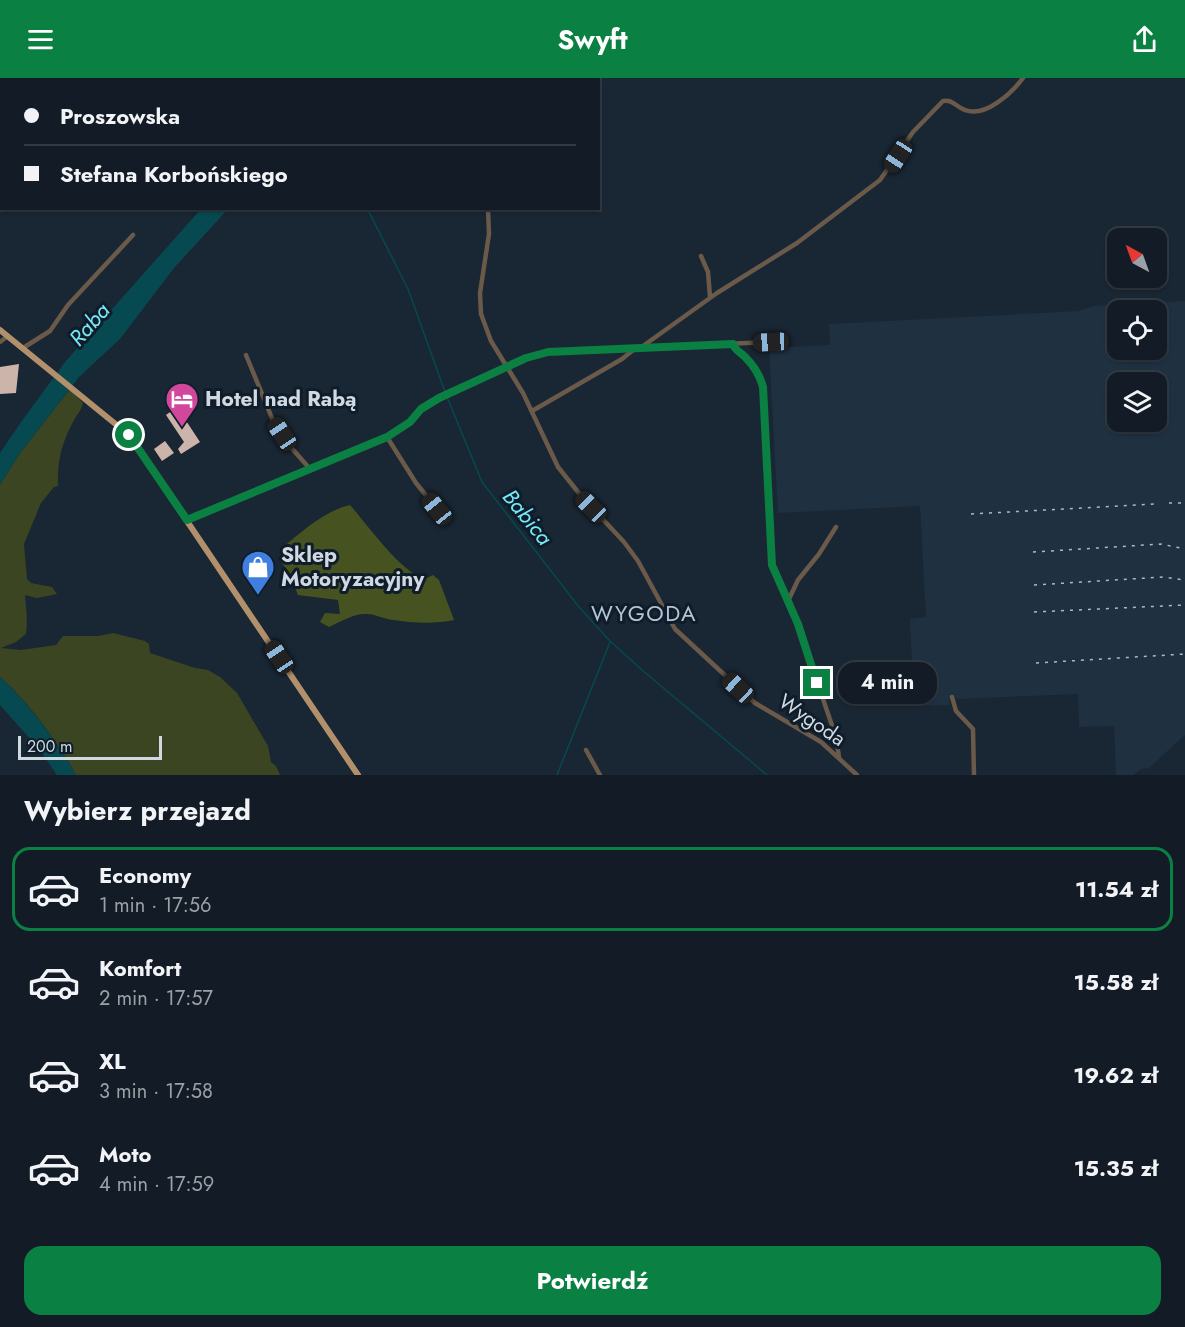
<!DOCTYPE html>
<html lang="pl">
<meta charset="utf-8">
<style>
body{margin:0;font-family:Jost,sans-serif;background:#1c252e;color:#f1f3f6;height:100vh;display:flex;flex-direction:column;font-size:22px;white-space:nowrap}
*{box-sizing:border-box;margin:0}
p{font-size:20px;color:#9da1a7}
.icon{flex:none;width:33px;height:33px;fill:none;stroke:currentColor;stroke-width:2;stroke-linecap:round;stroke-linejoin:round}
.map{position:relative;height:697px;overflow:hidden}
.sheet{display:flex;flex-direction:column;background:#131c26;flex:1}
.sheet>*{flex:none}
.hud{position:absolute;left:0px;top:0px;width:600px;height:132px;box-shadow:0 2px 4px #0004,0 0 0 2px #323a43;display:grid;align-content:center;height:132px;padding:0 24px;background:#131c26}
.needle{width:39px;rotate:319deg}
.tools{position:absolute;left:1107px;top:150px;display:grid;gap:12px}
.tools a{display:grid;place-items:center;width:60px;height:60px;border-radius:12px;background:#131c26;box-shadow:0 2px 4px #0004,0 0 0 2px #323a43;font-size:30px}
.scale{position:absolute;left:18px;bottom:15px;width:144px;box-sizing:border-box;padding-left:6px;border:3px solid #d0d9e2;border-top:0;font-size:16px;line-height:21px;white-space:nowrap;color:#d0d9e2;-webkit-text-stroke:4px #0f1c29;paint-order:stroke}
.end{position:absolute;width:27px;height:27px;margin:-14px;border:8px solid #0b8043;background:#fff;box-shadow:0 0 0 3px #fff}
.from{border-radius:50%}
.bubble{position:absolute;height:42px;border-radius:18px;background:#131c26;box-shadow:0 2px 4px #0004,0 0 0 2px #323a43;font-size:20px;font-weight:700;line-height:42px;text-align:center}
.car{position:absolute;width:18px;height:36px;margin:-18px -9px;border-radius:8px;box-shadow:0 0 4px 2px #0007;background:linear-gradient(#222 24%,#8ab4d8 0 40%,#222 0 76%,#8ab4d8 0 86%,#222 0)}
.hud b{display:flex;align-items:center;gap:21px;height:57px;font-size:22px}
.hud b+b{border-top:2px solid #323a43}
.hud i{width:15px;height:15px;background:#f1f3f6}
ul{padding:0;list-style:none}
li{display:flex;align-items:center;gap:18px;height:84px;margin:0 12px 9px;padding:0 12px;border:3px solid transparent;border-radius:18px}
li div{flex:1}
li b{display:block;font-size:22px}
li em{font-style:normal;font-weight:700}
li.selected{border-color:#0b8043}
li>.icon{width:54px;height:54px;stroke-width:1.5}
h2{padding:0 24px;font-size:27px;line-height:72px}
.primary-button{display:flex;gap:12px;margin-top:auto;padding:12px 24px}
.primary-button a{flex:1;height:69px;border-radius:18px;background:#0b8043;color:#fff;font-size:24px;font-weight:700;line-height:69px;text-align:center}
header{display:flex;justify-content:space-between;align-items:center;height:78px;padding:0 24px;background:#0b8043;color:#fff;font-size:27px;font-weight:700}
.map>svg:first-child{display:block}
.built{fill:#1f3041;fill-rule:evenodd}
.green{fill:#3b4522}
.forest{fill:#465320}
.water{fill:#064950}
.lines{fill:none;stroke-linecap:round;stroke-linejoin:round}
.stream{stroke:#064950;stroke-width:1.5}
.building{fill:#ccb4ab}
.minor{stroke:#6b5a49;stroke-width:4.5}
.major{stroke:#b2906c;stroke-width:6}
.rail{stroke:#b0bac3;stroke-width:1.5;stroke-dasharray:3 6;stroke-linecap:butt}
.route{stroke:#0b8043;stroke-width:8}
.labels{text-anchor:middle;stroke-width:6;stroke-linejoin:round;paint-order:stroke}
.poi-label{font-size:21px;font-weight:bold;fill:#d0d9e2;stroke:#0f1c29;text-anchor:start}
.street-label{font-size:21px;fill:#d0d9e2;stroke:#0f1c29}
.water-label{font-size:22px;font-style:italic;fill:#77eaf8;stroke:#0f1c29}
.neighbourhood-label{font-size:22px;letter-spacing:1.5px;fill:#b4c5d6;stroke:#0f1c29}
</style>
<header><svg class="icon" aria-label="menu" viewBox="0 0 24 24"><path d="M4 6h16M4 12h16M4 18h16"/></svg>Swyft<svg class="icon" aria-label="share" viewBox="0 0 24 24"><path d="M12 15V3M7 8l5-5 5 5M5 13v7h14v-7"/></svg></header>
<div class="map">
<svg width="1185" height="697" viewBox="0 0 1185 697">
<rect width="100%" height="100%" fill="#192633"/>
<path class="built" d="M1185 223V657L1149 690 1141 691 1133 697H1116L1114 648 1079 649 1078 616 956 621V619H952L949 620V627L914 628 910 541 926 539 920 428 778 435 769 270 830 267 829 246 1078 233 1094 228ZM1118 232H1156V272H1118ZM1118 304H1156V344H1118Z"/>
<path class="green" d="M70 311 83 325C81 333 78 335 74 342 62 364 57 383 58 408L54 409 41 425 24 466 27 501 31 505 52 509 57 516 37 520 25 517C26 531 28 543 26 556L16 564 1 570 21 572 56 567 63 558H98L113 555 145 563 149 566 150 575 195 590 208 592 220 599 237 615 268 668 271 684 276 688 280 697H76C59 666 27 622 0 599V407L20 375Z"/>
<path class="forest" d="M350 427C368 447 400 494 425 501L433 497 439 502 454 542C436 546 412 545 393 542 384 541 373 535 365 536 353 536 340 544 329 549L320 544 325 535 340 536 338 522 298 517 289 494 280 483 282 470C301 454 326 432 350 427Z"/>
<path class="water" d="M201 131H228L174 190 120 261 79 299 20 375 0 407V375L21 344 65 284Z
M0 599C26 622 59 666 76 697H57L39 671 0 627Z"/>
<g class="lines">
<path class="stream" d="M367 130 408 211 445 314
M447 319 482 404 579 529 610 563 642 592 767 697
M557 697 610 564"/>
</g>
<path class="building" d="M19 286 16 315 0 316V289Z
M177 329 200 364 181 376 178 371 184 364 166 337Z
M165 363 174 375 162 383 154 371Z"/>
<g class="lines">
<path class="minor" d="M420 0 421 2
M488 130 489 156 480 215 481 236 491 263 523 315 558 389 582 419 624 464 638 483 675 551 755 625 821 664 857 697
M701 178 708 194 710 219
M0 264 8 258
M733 266C735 273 741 274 746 280 754 288 760 298 763 309L772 487 799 551 836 659 839 679
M643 268 717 215 797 165 880 102 913 54 943 23C953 21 956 29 965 32 985 40 1012 15 1023 0
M23 270 50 253 68 227 133 157
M246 277 274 345 289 367 310 391
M532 333 622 281 637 269
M387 359 416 405 437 431
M187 442 387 359 410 344 421 331 439 320 526 280 548 274 771 264
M789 521 798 502 819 476 836 449
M952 619 956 633 973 651 974 697
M586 672 600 697"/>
<path class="major" d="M0 252 129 357 358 697"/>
<path class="rail" d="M1169 425H1185
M971 436 1156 426
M1033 474 1161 466 1185 471
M1034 507 1163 499 1185 502
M1034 534 1185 527
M1036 585 1185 576"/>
</g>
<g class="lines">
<path class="route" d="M129 357 187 442 387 359 410 344 421 331 439 320 526 280 548 274 733 266C735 273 741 274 746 280 754 288 760 298 763 309L772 487 798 546 817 605"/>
</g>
<defs>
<g id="hotel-pin" transform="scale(1.725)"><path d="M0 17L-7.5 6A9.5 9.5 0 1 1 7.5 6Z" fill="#d1479c" stroke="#0f1c29"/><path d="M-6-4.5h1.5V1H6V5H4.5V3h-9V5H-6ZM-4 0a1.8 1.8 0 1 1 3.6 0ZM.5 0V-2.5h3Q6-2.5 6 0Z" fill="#fff"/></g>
<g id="shop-pin" transform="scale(1.725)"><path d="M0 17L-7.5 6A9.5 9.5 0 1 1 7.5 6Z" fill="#3f7fe0" stroke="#0f1c29"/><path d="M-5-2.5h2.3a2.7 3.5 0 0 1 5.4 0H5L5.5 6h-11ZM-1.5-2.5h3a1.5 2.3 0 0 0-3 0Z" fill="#fff"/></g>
</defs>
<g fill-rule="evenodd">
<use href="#hotel-pin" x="182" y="321"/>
<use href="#shop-pin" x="258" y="489"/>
</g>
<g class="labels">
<g class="poi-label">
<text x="205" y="328">Hotel nad Rabą</text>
<text x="281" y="484">Sklep<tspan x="281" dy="24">Motoryzacyjny</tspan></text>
</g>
<g class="street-label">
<text transform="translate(812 642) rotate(34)" y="7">Wygoda</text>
</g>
<g class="water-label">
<text transform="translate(89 246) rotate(-49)" y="8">Raba</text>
<text transform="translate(528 439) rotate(51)" y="8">Babica</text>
</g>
<g class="neighbourhood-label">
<text x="644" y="543">WYGODA</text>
</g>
</g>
</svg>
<div class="tools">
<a><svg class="needle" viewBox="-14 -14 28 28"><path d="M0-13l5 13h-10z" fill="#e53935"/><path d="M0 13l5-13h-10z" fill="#9da1a7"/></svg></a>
<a><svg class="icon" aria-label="locate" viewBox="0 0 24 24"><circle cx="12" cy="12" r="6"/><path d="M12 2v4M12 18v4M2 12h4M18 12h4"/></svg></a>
<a><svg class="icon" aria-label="layers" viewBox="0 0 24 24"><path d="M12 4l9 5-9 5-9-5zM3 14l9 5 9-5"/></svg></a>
</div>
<div class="scale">200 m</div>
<i class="end from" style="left:129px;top:357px"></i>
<i class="end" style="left:817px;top:605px"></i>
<div class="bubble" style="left:838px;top:584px;width:99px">4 min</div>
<i class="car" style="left:898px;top:78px;rotate:213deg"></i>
<i class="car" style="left:771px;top:264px;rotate:267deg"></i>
<i class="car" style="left:282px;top:356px;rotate:326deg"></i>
<i class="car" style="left:591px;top:429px;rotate:315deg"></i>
<i class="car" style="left:437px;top:431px;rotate:321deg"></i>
<i class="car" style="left:279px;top:579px;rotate:326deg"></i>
<i class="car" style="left:738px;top:610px;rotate:313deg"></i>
<div class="hud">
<b><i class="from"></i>Proszowska</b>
<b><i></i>Stefana Korbońskiego</b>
</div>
</div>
<section class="sheet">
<h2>Wybierz przejazd</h2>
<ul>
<li class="selected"><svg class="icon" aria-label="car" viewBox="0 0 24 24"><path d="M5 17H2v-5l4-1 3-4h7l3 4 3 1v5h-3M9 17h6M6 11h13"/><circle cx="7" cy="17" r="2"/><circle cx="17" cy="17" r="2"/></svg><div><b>Economy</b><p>1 min · 17:56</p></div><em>11.54 zł</em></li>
<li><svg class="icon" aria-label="car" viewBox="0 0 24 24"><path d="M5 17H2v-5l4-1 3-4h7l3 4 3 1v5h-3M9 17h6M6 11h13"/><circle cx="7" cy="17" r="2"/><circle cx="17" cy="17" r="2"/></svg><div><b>Komfort</b><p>2 min · 17:57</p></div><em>15.58 zł</em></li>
<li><svg class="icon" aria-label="car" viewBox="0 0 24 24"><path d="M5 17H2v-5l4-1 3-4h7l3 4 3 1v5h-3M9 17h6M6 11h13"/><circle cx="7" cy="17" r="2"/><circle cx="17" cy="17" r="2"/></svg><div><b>XL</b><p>3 min · 17:58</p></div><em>19.62 zł</em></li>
<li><svg class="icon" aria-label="car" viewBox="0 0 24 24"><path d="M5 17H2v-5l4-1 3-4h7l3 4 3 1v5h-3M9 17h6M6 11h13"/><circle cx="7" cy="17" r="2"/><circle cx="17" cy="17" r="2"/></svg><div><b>Moto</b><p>4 min · 17:59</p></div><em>15.35 zł</em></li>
</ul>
<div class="primary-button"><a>Potwierdź</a></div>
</section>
